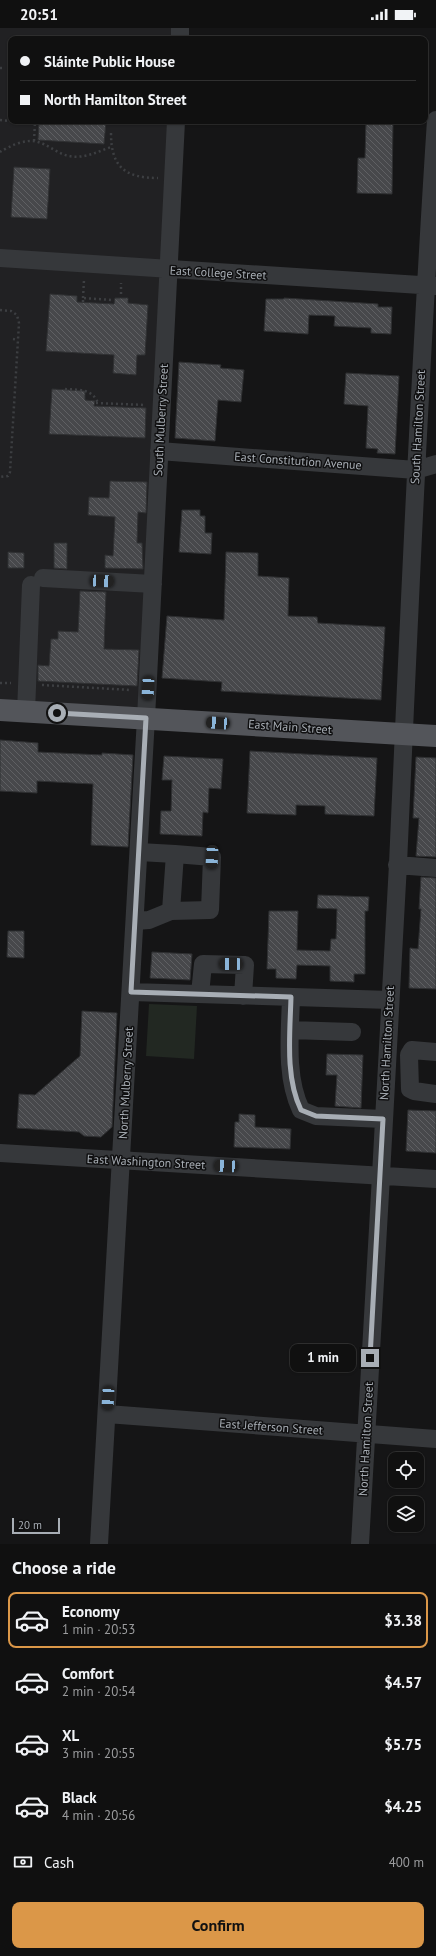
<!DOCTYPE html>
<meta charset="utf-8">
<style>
body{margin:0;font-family:"PT Sans",sans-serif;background:#1e1e1e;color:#f1f3f6;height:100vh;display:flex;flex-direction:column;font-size:15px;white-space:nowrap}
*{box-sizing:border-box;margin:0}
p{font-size:13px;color:#9c9d9f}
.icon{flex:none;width:22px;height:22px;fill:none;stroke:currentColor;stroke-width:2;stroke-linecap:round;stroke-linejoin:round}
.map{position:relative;height:1516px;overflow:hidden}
.sheet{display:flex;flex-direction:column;background:#101010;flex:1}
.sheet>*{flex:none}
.top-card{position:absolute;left:8px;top:8px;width:420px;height:88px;border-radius:8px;box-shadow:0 1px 3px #0004,0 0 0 1px #303030;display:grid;align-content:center;height:88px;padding:0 12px;background:#101010}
.fabs{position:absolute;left:388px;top:1424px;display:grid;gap:8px}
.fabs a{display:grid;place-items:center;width:36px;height:36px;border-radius:8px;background:#101010;box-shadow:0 1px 3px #0004,0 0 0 1px #303030;font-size:20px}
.scale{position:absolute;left:12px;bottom:10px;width:48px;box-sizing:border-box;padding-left:4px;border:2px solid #a8aeb5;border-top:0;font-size:11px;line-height:14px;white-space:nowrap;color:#a8aeb5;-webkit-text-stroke:3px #101011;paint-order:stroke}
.end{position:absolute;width:18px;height:18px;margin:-9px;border:5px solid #a8aeb5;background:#111;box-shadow:0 0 0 2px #111}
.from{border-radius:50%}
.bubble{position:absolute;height:28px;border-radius:8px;background:#101010;box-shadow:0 1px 3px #0004,0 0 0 1px #303030;font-size:13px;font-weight:700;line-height:28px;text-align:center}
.car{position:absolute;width:12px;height:24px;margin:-12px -6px;border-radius:5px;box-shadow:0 0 3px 1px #0007;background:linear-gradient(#222 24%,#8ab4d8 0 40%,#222 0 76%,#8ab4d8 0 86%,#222 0)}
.top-card b{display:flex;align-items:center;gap:14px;height:38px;font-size:15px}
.top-card b+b{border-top:1px solid #303030}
.top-card i{width:10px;height:10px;background:#f1f3f6}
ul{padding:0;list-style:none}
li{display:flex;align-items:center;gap:12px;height:56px;margin:0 8px 6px;padding:0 4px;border:2px solid transparent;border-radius:8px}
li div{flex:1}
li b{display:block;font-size:15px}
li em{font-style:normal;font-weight:700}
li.on{border-color:#db9748}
li>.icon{width:36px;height:36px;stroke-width:1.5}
h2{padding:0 12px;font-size:18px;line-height:48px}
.pay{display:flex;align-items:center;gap:10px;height:44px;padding:0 12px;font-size:15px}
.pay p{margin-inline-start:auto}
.cta{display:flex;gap:8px;margin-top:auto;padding:8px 12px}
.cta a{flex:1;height:46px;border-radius:8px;background:#db9748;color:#111;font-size:16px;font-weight:700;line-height:46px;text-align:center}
.status{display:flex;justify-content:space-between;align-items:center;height:28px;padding:0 20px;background:#101010;direction:ltr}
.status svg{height:11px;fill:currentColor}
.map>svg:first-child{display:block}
.built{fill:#212123}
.grass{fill:#222822}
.building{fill:url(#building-back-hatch);stroke:#2f3032}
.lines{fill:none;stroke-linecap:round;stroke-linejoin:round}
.path{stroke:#3d3f42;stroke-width:2.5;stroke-dasharray:2 3;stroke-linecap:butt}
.minor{stroke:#36383b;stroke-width:18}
.major{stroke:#53555a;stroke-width:22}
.route{stroke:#a8aeb5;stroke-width:5}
.labels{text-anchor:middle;stroke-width:3;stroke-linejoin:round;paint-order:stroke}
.street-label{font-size:12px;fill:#a8aeb5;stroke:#101011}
</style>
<div class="status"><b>20:51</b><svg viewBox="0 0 49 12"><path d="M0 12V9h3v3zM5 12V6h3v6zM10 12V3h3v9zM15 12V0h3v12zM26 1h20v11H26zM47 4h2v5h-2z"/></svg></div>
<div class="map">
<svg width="436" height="1516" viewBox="0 0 436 1516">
<defs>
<pattern id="building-back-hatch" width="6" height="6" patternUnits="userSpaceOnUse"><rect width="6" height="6" fill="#47484b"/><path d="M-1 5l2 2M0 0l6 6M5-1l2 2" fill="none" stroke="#5f6063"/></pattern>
</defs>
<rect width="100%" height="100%" fill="#151516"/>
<path class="built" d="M0 0H173V11H11V93H169L144 680 0 672Z"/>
<path class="grass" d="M149 976 197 978 194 1031 146 1028Z"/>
<path class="building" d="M39 93H106L104 116 38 112Z
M366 93H393L392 166 357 165 358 130H365Z
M14 139 50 141 47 191 11 189Z
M50 266 77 268V274L114 276 115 270H128V275L148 277 145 327H137L136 347 113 345 114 327 46 323Z
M284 270 378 276V279H392L391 306 371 305V300L334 298 335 288 309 287 308 306 264 303 266 271H284Z
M179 334 221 337 220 340 244 342 241 374 218 372 215 413 175 410Z
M346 345 399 348 395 426 377 425 378 421 366 420 368 378 344 376Z
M52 361 85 363V372L95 373 94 378 146 380 145 410 49 406Z
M110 453 147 454 146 485 138 484 137 515H142L143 541 105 540V527L113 528 115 489 88 487 89 469 109 470Z
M182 482H200V488H205V505H212L211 526 179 524Z
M54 515H67V541L54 540Z
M8 524 24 525V540H8Z
M226 524 258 525V548L289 550 288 588 317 589 318 595 385 599 381 672 221 663 222 654 162 650 167 588 224 592Z
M80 563 106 564 104 621 139 622 137 658 38 653V637L49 638 51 611H58V603L78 604Z
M0 712 38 715V724L102 727V725L133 727 128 819 91 817 93 756 37 753V765L0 763Z
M250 723 377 730 374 788 325 786V778L296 777V787L247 785Z
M164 728 223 731 221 761 209 760 208 785 203 784 202 808 160 806 161 783H171L172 752H162Z
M416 729 436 730V829L416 828 419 790H413Z
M421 849 436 850V961L409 960 410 920 418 921 421 881H419Z
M318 867 369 869 368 883H365V946H354V954L330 953V938L297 937 296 951 276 950V941H267L269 883H298L297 922 330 923 331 911H336L337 881 317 880Z
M8 903H24V930L7 929Z
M152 924 192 926 190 952 150 950Z
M82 983 117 985 112 1099 101 1109 84 1108 79 1104 17 1100 19 1066 35 1067 80 1028Z
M327 1026 363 1027 361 1080 335 1078 337 1047H326Z
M408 1082 436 1083V1125L406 1123Z
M239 1086 255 1087V1099L291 1101 290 1121 234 1119 235 1094H239Z"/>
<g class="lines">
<path class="path" d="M0 40H2
M0 92 11 93
M22 93H35
M111 105C111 139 125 150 158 150
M34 113 35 94
M0 124C9 118 27 110 38 114 49 117 58 126 69 128 84 131 97 124 111 119
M121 266V255
M83 270 84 252
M83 274V270L112 272
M0 282 11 283 17 287 19 295 10 444 8 448 0 449
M13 311 18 312
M65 361C78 362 92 360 98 375
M96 375 146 377
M0 655H11
M42 657 131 662"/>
<path class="minor" d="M180 11V0
M0 230 436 258
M159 423 416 442 436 436
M43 550 153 556
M26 684 31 557
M139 824 175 826 171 883
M397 837 436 840
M135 893 149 892 171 883 210 882 212 829 175 826
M131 964 390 972
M200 966 203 936 245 937 243 968
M291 969C290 1006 285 1049 301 1082L316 1088 383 1091
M290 1002 352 1004
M436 1024 412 1022 409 1027 410 1061 414 1063 436 1066
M0 1125 436 1151
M107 1386 436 1411
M99 1516 146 690 176 93
M360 1516C372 1289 387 1063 398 836 409 588 420 340 436 92"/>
<path class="major" d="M0 682 436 708"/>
</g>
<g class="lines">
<path class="route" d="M57 685 146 690 131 964 291 969C290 1006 285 1049 301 1082L316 1088 383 1091 370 1330"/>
</g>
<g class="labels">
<g class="street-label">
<text transform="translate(218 245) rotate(3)" y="4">East College Street</text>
<text transform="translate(161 392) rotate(-87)" y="4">South Mulberry Street</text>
<text transform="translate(418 399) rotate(-87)" y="4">South Hamilton Street</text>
<text transform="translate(298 433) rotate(4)" y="4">East Constitution Avenue</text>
<text transform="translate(290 699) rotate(4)" y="4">East Main Street</text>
<text transform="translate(387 1015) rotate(-87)" y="4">North Hamilton Street</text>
<text transform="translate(126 1055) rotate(-87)" y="4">North Mulberry Street</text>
<text transform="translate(146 1134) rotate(3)" y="4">East Washington Street</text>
<text transform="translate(271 1399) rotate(4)" y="4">East Jefferson Street</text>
<text transform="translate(366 1411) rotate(-87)" y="4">North Hamilton Street</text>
</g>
</g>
</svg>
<div class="fabs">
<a><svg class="icon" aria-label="locate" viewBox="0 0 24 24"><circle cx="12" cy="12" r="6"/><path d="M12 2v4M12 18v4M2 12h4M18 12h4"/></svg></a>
<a><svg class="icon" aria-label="layers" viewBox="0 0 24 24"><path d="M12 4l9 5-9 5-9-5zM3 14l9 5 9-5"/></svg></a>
</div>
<div class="scale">20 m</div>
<i class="end from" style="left:57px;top:685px"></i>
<i class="end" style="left:370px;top:1330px"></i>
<div class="bubble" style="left:290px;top:1316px;width:66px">1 min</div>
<i class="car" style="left:102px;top:553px;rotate:93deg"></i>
<i class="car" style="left:148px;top:660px;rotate:183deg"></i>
<i class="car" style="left:218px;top:695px;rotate:274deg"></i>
<i class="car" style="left:212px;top:829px;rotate:183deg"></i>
<i class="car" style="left:231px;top:936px;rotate:271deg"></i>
<i class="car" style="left:226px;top:1138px;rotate:273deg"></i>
<i class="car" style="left:108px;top:1370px;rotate:183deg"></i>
<div class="top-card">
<b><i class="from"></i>Sláinte Public House</b>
<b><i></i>North Hamilton Street</b>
</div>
</div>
<section class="sheet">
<h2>Choose a ride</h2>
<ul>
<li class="on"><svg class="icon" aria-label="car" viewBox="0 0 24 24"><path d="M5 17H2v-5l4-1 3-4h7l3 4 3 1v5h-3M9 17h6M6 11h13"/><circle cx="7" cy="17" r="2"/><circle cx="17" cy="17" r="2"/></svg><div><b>Economy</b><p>1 min · 20:53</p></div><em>$3.38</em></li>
<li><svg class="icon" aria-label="car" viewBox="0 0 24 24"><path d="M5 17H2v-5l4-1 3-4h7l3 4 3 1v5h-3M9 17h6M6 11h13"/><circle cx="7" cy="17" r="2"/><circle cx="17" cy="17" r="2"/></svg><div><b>Comfort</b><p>2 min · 20:54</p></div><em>$4.57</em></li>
<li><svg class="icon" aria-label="car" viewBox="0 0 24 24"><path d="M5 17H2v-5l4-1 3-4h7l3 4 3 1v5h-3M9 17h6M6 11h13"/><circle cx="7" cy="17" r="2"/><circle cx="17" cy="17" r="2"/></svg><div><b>XL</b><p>3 min · 20:55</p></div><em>$5.75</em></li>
<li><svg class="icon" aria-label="car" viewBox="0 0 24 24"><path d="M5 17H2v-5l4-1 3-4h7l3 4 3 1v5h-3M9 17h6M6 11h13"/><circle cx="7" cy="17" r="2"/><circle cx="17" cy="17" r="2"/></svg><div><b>Black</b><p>4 min · 20:56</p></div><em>$4.25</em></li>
</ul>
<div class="pay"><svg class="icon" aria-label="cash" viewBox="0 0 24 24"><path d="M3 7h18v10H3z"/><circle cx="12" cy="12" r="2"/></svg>Cash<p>400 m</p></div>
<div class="cta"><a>Confirm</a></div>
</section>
